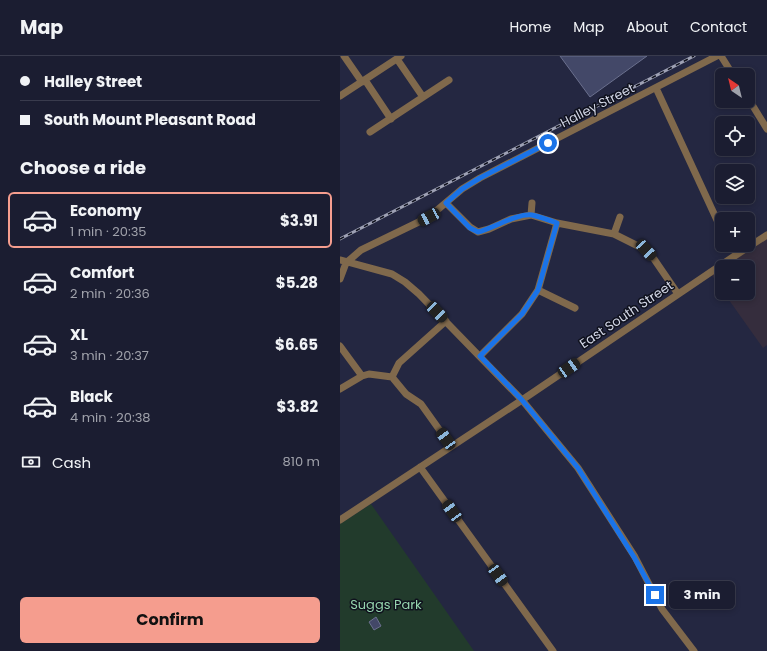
<!DOCTYPE html>
<meta charset="utf-8">
<style>
body{margin:0;font-family:Poppins,sans-serif;background:#282a3d;color:#f1f3f6;height:100vh;display:flex;flex-direction:column;font-size:15px;white-space:nowrap}
*{box-sizing:border-box;margin:0}
p{font-size:13px;color:#a0a2ab}
.icon{flex:none;width:22px;height:22px;fill:none;stroke:currentColor;stroke-width:2;stroke-linecap:round;stroke-linejoin:round}
.map{position:relative;flex:1;overflow:hidden}
.panel{display:flex;flex-direction:column;background:#1b1d31;width:340px}
.panel>*{flex:none}
.guide{display:grid;align-content:center;height:88px;padding:0 20px;background:#1b1d31}
.needle{width:26px;rotate:325deg}
.buttons{position:absolute;left:375px;top:12px;display:grid;gap:8px}
.buttons a{display:grid;place-items:center;width:40px;height:40px;border-radius:6px;background:#1b1d31;box-shadow:0 2px 6px #0003,0 0 0 1px #393b4d;font-size:20px}
.end{position:absolute;width:18px;height:18px;margin:-9px;border:5px solid #1a73e8;background:#fff;box-shadow:0 0 0 2px #fff}
.from{border-radius:50%}
.bubble{position:absolute;height:28px;border-radius:6px;background:#1b1d31;box-shadow:0 2px 6px #0003,0 0 0 1px #393b4d;font-size:13px;font-weight:700;line-height:28px;text-align:center}
.car{position:absolute;width:12px;height:24px;margin:-12px -6px;border-radius:5px;box-shadow:0 0 3px 1px #0007;background:linear-gradient(#222 24%,#8ab4d8 0 40%,#222 0 76%,#8ab4d8 0 86%,#222 0)}
.guide b{display:flex;align-items:center;gap:14px;height:38px;font-size:15px}
.guide b+b{border-top:1px solid #393b4d}
.guide i{width:10px;height:10px;background:#f1f3f6}
ul{padding:0;list-style:none}
li{display:flex;align-items:center;gap:12px;height:56px;margin:0 8px 6px;padding:0 12px;border:2px solid transparent;border-radius:6px}
li div{flex:1}
li b{display:block;font-size:15px}
li em{font-style:normal;font-weight:700}
li.active{border-color:#f59d8e}
li>.icon{width:36px;height:36px;stroke-width:1.5}
h2{padding:0 20px;font-size:18px;line-height:48px}
.pay{display:flex;align-items:center;gap:10px;height:44px;padding:0 20px;font-size:15px}
.pay p{margin-inline-start:auto}
.primary-button{display:flex;gap:8px;margin-top:auto;padding:8px 20px}
.primary-button a{flex:1;height:46px;border-radius:6px;background:#f59d8e;color:#111;font-size:16px;font-weight:700;line-height:46px;text-align:center}
header{display:flex;align-items:center;gap:24px;box-sizing:border-box;height:56px;padding:0 20px;background:#1b1d31;border-bottom:1px solid #393b4d}
header strong{font-size:19px}
nav{display:flex;gap:22px;margin-inline-start:auto;font-size:14px}
main{display:flex;flex:1;min-height:0}
.map>svg:first-child{display:block}
.industrial{fill:#352d3d}
.green{fill:#223b2c}
.building{fill:#434868;stroke:#6b708e}
.lines{fill:none;stroke-linecap:round;stroke-linejoin:round}
.street{stroke:#80694c;stroke-width:7}
.rail-casing{stroke:#9ea1b4;stroke-width:3}
.rail{stroke:#0f111d;stroke-width:1.5;stroke-dasharray:4.5;stroke-linecap:butt}
.route{stroke:#1a73e8;stroke-width:5}
.labels{text-anchor:middle;stroke-width:3;stroke-linejoin:round;paint-order:stroke}
.street-label{font-size:13px;fill:#d1d5e5;stroke:#0f111d}
.park-label{font-size:13px;fill:#95d4ae;stroke:#0f111d}
</style>
<header>
<strong>Map</strong>
<nav><a>Home</a><a>Map</a><a>About</a><a>Contact</a></nav>
</header>
<main>
<section class="panel">
<div class="guide">
<b><i class="from"></i>Halley Street</b>
<b><i></i>South Mount Pleasant Road</b>
</div>
<h2>Choose a ride</h2>
<ul>
<li class="active"><svg class="icon" aria-label="car" viewBox="0 0 24 24"><path d="M5 17H2v-5l4-1 3-4h7l3 4 3 1v5h-3M9 17h6M6 11h13"/><circle cx="7" cy="17" r="2"/><circle cx="17" cy="17" r="2"/></svg><div><b>Economy</b><p>1 min · 20:35</p></div><em>$3.91</em></li>
<li><svg class="icon" aria-label="car" viewBox="0 0 24 24"><path d="M5 17H2v-5l4-1 3-4h7l3 4 3 1v5h-3M9 17h6M6 11h13"/><circle cx="7" cy="17" r="2"/><circle cx="17" cy="17" r="2"/></svg><div><b>Comfort</b><p>2 min · 20:36</p></div><em>$5.28</em></li>
<li><svg class="icon" aria-label="car" viewBox="0 0 24 24"><path d="M5 17H2v-5l4-1 3-4h7l3 4 3 1v5h-3M9 17h6M6 11h13"/><circle cx="7" cy="17" r="2"/><circle cx="17" cy="17" r="2"/></svg><div><b>XL</b><p>3 min · 20:37</p></div><em>$6.65</em></li>
<li><svg class="icon" aria-label="car" viewBox="0 0 24 24"><path d="M5 17H2v-5l4-1 3-4h7l3 4 3 1v5h-3M9 17h6M6 11h13"/><circle cx="7" cy="17" r="2"/><circle cx="17" cy="17" r="2"/></svg><div><b>Black</b><p>4 min · 20:38</p></div><em>$3.82</em></li>
</ul>
<div class="pay"><svg class="icon" aria-label="cash" viewBox="0 0 24 24"><path d="M3 7h18v10H3z"/><circle cx="12" cy="12" r="2"/></svg>Cash<p>810 m</p></div>
<div class="primary-button"><a>Confirm</a></div>
</section>
<div class="map">
<svg width="427" height="595" viewBox="0 0 427 595">
<rect width="100%" height="100%" fill="#242741"/>
<path class="industrial" d="M427 183V289L423 292 384 237H408V211H382Z
M382 211V234L371 218Z"/>
<path class="green" d="M31 448 134 595H0V468Z"/>
<path class="building" d="M220 0H307L250 41Z
M36 561 41 570 34 574 29 566Z"/>
<g class="lines">
<path class="street" d="M4 0 22 26
M381 0 393 19
M57 3 83 41
M25 24 51 63
M316 32 382 175
M0 40 61 0
M408 42 427 73
M30 76 109 24
M106 147 130 171 138 176 149 173 171 163 191 159 192 147
M191 159 217 167 274 178 280 161
M274 178 306 194 314 203 338 238
M0 204 52 218 65 226 79 238 182 344 238 412 295 501 322 553 354 595
M0 223 6 207 21 194 89 161 122 133 140 122 377 0
M198 234 235 252
M0 290 22 320
M140 300 182 258 198 234 217 167
M52 321 59 307 106 265
M0 333 22 320 29 318 52 321 66 338 81 348 111 390
M80 411 213 595
M0 464 182 344 393 201 427 179"/>
<g class="rail-casing">
<path id="rail" d="M0 183 354 0"/>
</g>
<use href="#rail" class="rail"/>
</g>
<g class="lines">
<path class="route" d="M208 87 140 122 122 133 106 147 130 172 138 176C154 172 177 157 192 159 200 161 209 164 217 167L198 234 182 258 140 300 182 344 238 412 294 501 315 539"/>
</g>
<g class="labels">
<g class="street-label">
<text transform="translate(257 49) rotate(-27)" y="5">Halley Street</text>
<text transform="translate(286 258) rotate(-34)" y="5">East South Street</text>
</g>
<g class="park-label">
<text x="46" y="553">Suggs Park</text>
</g>
</g>
</svg>
<div class="buttons">
<a><svg class="needle" viewBox="-14 -14 28 28"><path d="M0-13l5 13h-10z" fill="#e53935"/><path d="M0 13l5-13h-10z" fill="#a0a2ab"/></svg></a>
<a><svg class="icon" aria-label="locate" viewBox="0 0 24 24"><circle cx="12" cy="12" r="6"/><path d="M12 2v4M12 18v4M2 12h4M18 12h4"/></svg></a>
<a><svg class="icon" aria-label="layers" viewBox="0 0 24 24"><path d="M12 4l9 5-9 5-9-5zM3 14l9 5 9-5"/></svg></a>
<a>+</a>
<a>−</a>
</div>
<i class="end from" style="left:208px;top:87px"></i>
<i class="end" style="left:315px;top:539px"></i>
<div class="bubble" style="left:329px;top:525px;width:66px">3 min</div>
<i class="car" style="left:89px;top:161px;rotate:242deg"></i>
<i class="car" style="left:306px;top:194px;rotate:137deg"></i>
<i class="car" style="left:97px;top:256px;rotate:135deg"></i>
<i class="car" style="left:229px;top:312px;rotate:56deg"></i>
<i class="car" style="left:106px;top:383px;rotate:324deg"></i>
<i class="car" style="left:112px;top:455px;rotate:324deg"></i>
<i class="car" style="left:158px;top:519px;rotate:144deg"></i>
</div>
</main>
